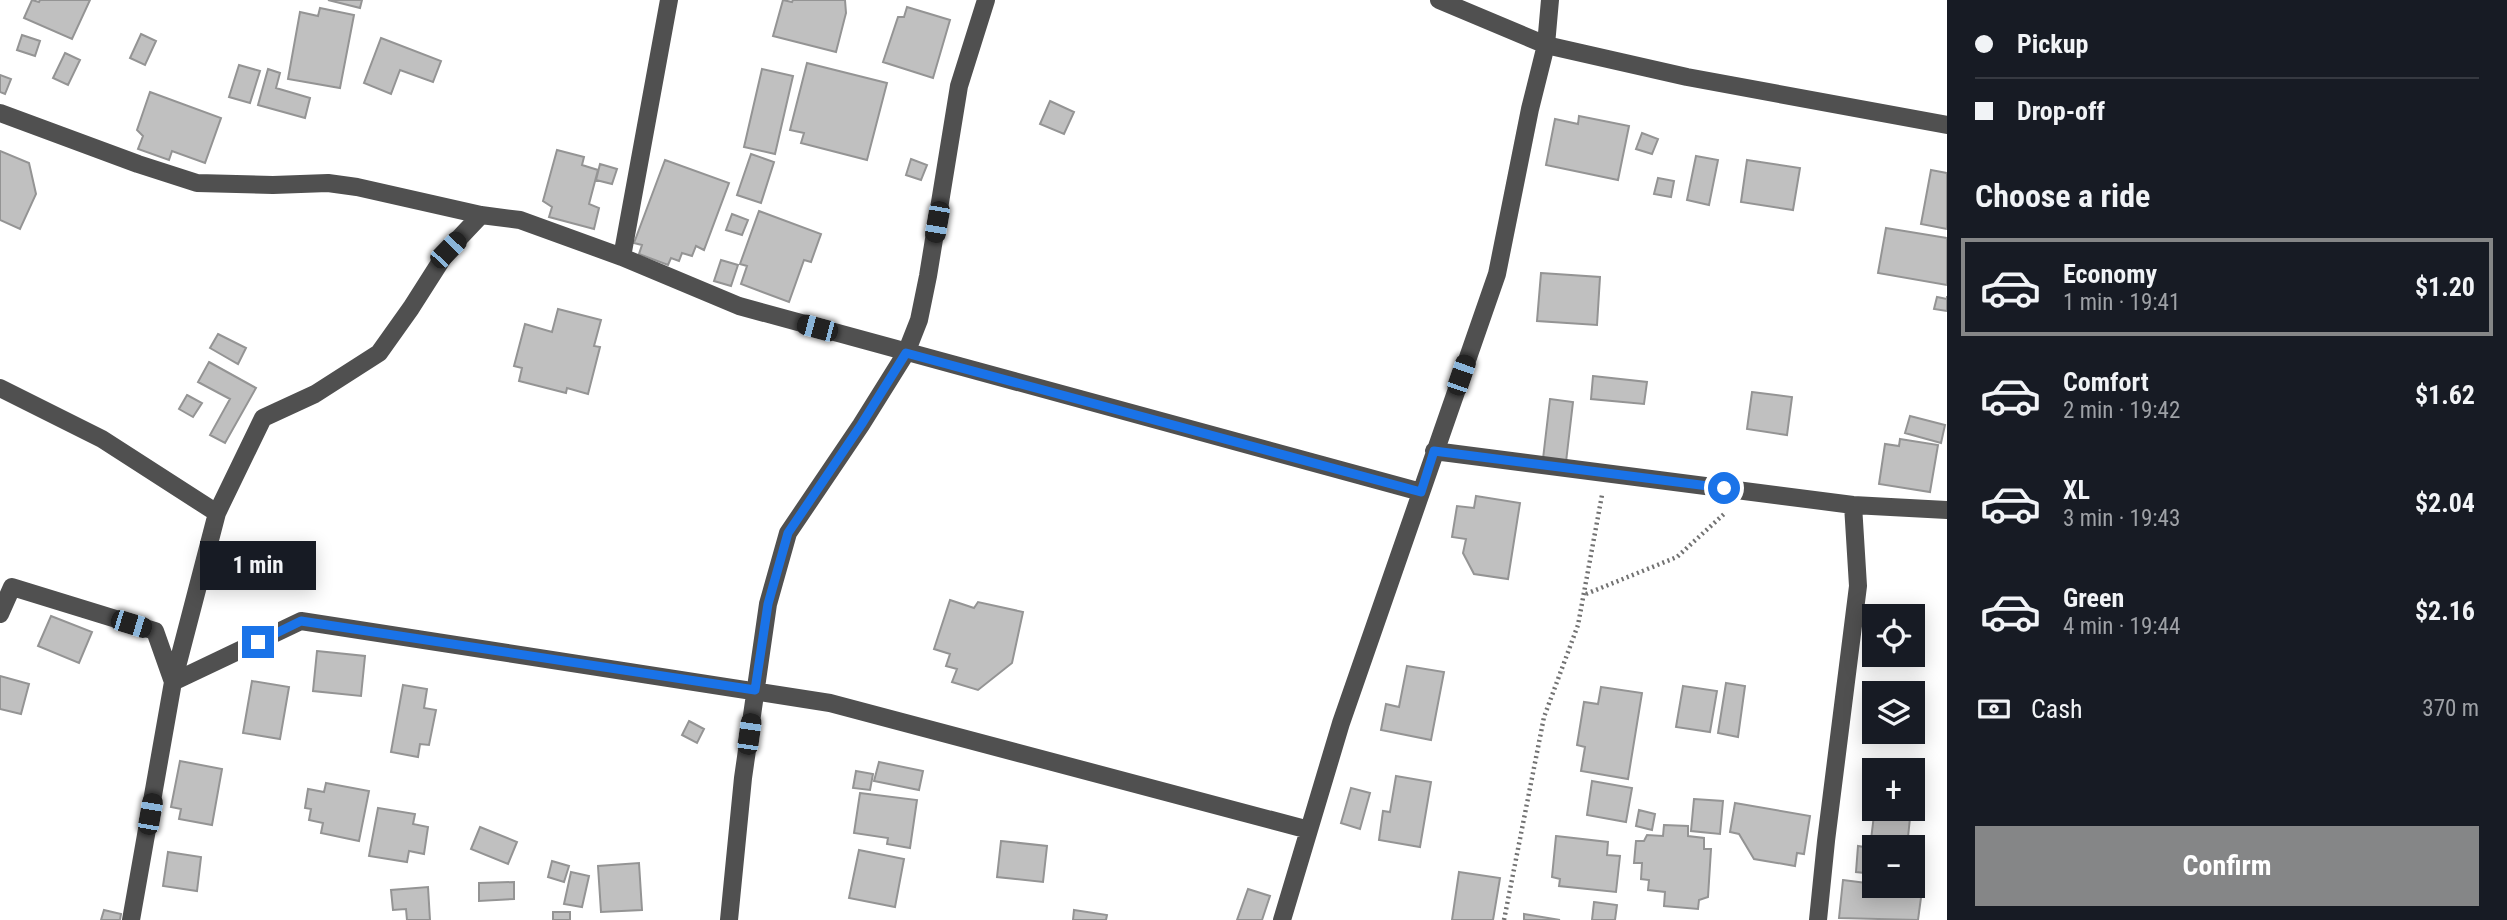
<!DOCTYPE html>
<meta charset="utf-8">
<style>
body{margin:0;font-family:"Roboto Condensed",sans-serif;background:#242831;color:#f1f3f6;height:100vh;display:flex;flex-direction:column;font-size:26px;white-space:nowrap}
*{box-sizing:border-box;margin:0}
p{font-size:23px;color:#9ea1a6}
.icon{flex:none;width:38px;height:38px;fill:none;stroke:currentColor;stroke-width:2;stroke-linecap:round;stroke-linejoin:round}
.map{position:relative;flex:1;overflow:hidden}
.details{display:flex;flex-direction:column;background:#171b24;width:560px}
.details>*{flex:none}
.hud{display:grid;align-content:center;height:154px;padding:0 28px;background:#171b24}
.tools{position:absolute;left:1862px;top:604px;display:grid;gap:14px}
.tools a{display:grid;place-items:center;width:63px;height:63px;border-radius:0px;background:#171b24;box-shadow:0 4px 18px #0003;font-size:35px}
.end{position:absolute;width:32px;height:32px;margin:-16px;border:9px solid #1a73e8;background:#fff;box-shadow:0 0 0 4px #fff}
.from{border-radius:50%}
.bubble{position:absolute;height:49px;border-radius:0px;background:#171b24;box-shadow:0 4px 18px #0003;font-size:23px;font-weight:700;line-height:49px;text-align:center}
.car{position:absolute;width:21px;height:42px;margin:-21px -10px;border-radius:9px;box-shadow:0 0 5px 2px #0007;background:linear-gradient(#222 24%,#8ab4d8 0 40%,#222 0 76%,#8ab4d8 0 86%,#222 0)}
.hud b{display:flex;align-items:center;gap:24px;height:66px;font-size:26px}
.hud b+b{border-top:2px solid #363941}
.hud i{width:18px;height:18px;background:#f1f3f6}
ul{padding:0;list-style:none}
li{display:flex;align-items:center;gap:21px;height:98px;margin:0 14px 10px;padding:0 14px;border:4px solid transparent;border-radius:0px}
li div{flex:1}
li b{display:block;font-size:26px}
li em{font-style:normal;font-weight:700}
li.selected{border-color:#858687}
li>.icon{width:63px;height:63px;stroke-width:1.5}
h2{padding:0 28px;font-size:32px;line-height:84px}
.pay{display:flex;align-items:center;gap:18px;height:77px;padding:0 28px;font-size:26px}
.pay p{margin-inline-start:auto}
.primary-button{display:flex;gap:14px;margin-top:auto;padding:14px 28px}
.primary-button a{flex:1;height:80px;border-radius:0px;background:#858687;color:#fff;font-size:28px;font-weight:700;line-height:80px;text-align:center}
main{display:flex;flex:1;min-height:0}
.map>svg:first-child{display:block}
.building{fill:#c0c0c0;stroke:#949494;stroke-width:2}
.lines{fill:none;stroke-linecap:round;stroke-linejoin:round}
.path{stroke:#727272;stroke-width:4.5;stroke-dasharray:2 3.5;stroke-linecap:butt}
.minor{stroke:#505050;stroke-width:18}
.route{stroke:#1a73e8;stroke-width:9}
</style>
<main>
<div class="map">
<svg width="1947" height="920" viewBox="0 0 1947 920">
<rect width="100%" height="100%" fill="#fff"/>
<path class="building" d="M32 0 39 2 40 0H90L72 39 24 18Z
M328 0H362L360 8Z
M783 0 792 2 793 0H845L846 13 836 52 773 36Z
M907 7 950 20 933 78 883 62 898 17H904Z
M320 8 354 15 340 88 288 79 300 12 318 16Z
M141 34 156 41 145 65 130 58Z
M22 35 40 41 35 56 17 50Z
M381 38 441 61 433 82 400 70 391 94 364 83Z
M65 53 80 60 68 85 53 78Z
M807 63 887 83 867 160 801 143 804 133 790 130Z
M239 65 260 71 250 103 229 97Z
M268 69 280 73 276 88 310 98 305 118 258 105Z
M762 69 793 76 775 154 744 147Z
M0 75 11 79 5 94 0 92Z
M150 92 221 118 205 163 172 151 169 160 138 149 143 136 137 130Z
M1050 101 1074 112 1064 134 1040 124Z
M1579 116 1629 126 1618 180 1546 165 1555 119 1578 124Z
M1642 133 1658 139 1652 154 1636 149Z
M557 150 584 157 582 165 598 170 589 204 599 208 594 229 549 217 552 207 543 201Z
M0 151 29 163 36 194 20 229 0 220Z
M751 154 774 162 761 203 737 195Z
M1696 156 1718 160 1709 205 1687 200Z
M911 159 927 165 921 180 906 175Z
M665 160 729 183 704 250 696 246 692 256 682 253 679 261 671 258 668 265 639 254 642 245 634 243Z
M1747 160 1800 168 1793 210 1741 202Z
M600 164 617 169 612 184 596 180Z
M1931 170 1947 173V229L1921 224Z
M1658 178 1674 181 1671 197 1654 194Z
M759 211 821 234 811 262 804 260 789 302 741 284 747 266 740 264Z
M732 214 748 220 742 235 726 230Z
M1886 228 1947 238V285L1878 273Z
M721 260 738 265 731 286 714 281Z
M1541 273 1600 277 1597 325 1537 321Z
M1947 296V311L1934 309 1937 297 1947 299Z
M558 309 601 320 594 346 600 347 588 394 567 388 566 393 519 381 522 368 514 366 525 324 552 332Z
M218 334 246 348 238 364 210 348Z
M209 362 256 388 225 443 210 435 230 399 198 382Z
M1593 376 1647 382 1644 404 1591 399Z
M1752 392 1792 397 1787 435 1747 429Z
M187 395 202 403 193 417 179 409Z
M1550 399 1573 402 1566 462 1543 459Z
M1910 416 1945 425 1941 443 1905 433Z
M1900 439 1938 445 1930 492 1879 484 1885 444 1899 446Z
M1476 496 1520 503 1508 579 1474 574 1463 553 1466 539 1452 537 1457 506 1474 508Z
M950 600 974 608 978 602 1023 612 1012 663 978 690 952 682 957 669 946 666 950 654 934 649Z
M51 616 92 632 79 663 38 646Z
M317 651 365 656 361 696 313 691Z
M1407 666 1444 672 1431 740 1381 730 1386 704 1399 707Z
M0 676 29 684 21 714 0 709Z
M252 681 289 687 280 739 243 733Z
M1726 683 1745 686 1738 737 1718 733Z
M403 685 427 689 424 708 436 710 429 745 420 744 418 757 391 752Z
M1683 686 1717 691 1710 732 1676 727Z
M1601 687 1642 693 1628 779 1581 771 1585 747 1577 745 1584 702 1598 704Z
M689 721 704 729 697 743 682 735Z
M180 761 222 769 212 825 179 819 181 809 171 807Z
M879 762 923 771 919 790 874 781Z
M856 771 873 774 870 790 853 788Z
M1396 776 1431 782 1420 847 1379 840 1383 811 1390 812Z
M1592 781 1632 788 1626 822 1587 815Z
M326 783 369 791 359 841 321 833 323 823 309 820 311 809 305 808 308 789 324 792Z
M1351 788 1370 793 1360 829 1341 823Z
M860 793 917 800 910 848 887 844 888 838 854 833Z
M1694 799 1723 801 1720 834 1691 831Z
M1735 803 1810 816 1804 854 1797 853 1795 866 1754 859 1739 834 1730 832Z
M378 808 415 814 413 824 428 827 424 854 409 851 407 862 369 856Z
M1890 808H1911L1907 847H1874V874L1856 872 1858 846 1870 848 1874 815 1889 818Z
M1639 810 1655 814 1652 830 1636 826Z
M1664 825 1688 826V836L1704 838V849H1711L1708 897 1699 900 1698 909 1664 906 1665 892 1648 890 1649 880 1641 879 1642 863H1634L1636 841H1644L1647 835 1663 836Z
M480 827 517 842 508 864 471 849Z
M1556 836 1608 842 1607 855 1620 856 1616 892 1559 886 1560 879 1552 877Z
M1001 841 1047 846 1043 882 997 877Z
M859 850 904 859 895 907 849 898Z
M168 852 201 857 197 891 163 886Z
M552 861 569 866 564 882 548 877Z
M639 863 642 910 601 912 598 866Z
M571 872 589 876 582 907 564 904Z
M1459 872 1500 878 1493 920H1452Z
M1843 880 1922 890 1918 920 1839 918Z
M514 882V899L479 901V883Z
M428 887 430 920H407L406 909 393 910 391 890Z
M1248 889 1270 896 1262 920H1237Z
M1594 902 1617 905 1615 920H1592Z
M104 910 121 914 120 920H101Z
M1074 910 1107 915 1106 920H1073Z
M553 912H570V920H553Z
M1524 914 1560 920H1524Z"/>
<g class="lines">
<path class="path" d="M1586 594 1677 557 1724 514
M1504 920 1544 717 1578 625 1602 495"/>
<path class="minor" d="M1439 0 1546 45 1687 77 1947 125
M0 113 138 164 197 183 273 185 328 183 357 187 481 215 520 220 622 257 739 306 1421 492
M622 257 669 0
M0 388 102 439 217 513
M1434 451 1853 505 1947 510
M0 614 12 587 155 631 173 682 217 513 263 418 315 394 379 353 411 308 448 250 481 215
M131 920 173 682 301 621 830 703 1309 830
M729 920 743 778 768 604 788 533 861 425 906 353 919 320 928 276 959 86 986 0
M1282 920 1341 723 1497 274 1530 109 1546 45 1550 0
M1818 920 1826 841 1858 586 1853 505"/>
</g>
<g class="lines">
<path class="route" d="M258 642 301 621 755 690 768 604 788 533 861 425 906 353 1421 492 1434 451 1724 488"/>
</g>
</svg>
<div class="tools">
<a><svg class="icon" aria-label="locate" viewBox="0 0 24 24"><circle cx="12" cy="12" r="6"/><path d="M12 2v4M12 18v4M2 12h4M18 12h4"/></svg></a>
<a><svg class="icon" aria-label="layers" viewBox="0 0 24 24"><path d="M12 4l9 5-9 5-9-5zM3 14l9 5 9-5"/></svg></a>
<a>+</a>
<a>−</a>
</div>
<i class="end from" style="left:1724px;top:488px"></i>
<i class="end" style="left:258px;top:642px"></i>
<div class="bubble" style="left:200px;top:541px;width:116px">1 min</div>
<i class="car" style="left:937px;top:222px;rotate:190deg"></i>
<i class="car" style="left:448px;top:250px;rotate:44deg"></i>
<i class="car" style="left:817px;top:328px;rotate:285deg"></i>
<i class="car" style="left:1461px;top:375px;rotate:19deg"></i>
<i class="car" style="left:131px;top:624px;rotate:107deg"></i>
<i class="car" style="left:749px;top:734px;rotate:8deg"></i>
<i class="car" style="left:150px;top:814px;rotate:10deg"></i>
</div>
<section class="details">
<div class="hud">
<b><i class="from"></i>Pickup</b>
<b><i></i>Drop-off</b>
</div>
<h2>Choose a ride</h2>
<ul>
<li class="selected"><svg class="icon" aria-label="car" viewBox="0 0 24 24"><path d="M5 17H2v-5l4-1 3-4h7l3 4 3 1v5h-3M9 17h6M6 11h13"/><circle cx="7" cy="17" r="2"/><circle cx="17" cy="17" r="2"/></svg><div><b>Economy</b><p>1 min · 19:41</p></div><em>$1.20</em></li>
<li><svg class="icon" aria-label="car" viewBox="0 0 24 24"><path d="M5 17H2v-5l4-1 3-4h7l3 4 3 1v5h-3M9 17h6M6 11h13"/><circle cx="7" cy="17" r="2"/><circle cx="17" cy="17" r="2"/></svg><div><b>Comfort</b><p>2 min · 19:42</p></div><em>$1.62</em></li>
<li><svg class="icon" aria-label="car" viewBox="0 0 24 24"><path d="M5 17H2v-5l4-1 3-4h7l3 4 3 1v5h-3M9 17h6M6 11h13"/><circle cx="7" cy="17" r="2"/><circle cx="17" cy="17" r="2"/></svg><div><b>XL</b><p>3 min · 19:43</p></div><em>$2.04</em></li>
<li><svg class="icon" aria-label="car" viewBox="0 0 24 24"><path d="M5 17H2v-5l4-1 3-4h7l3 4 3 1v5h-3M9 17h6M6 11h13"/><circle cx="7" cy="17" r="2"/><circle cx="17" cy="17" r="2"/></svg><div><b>Green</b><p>4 min · 19:44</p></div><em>$2.16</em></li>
</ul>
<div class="pay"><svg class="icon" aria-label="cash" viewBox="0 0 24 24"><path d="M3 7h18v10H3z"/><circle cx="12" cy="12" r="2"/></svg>Cash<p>370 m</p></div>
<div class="primary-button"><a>Confirm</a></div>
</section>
</main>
